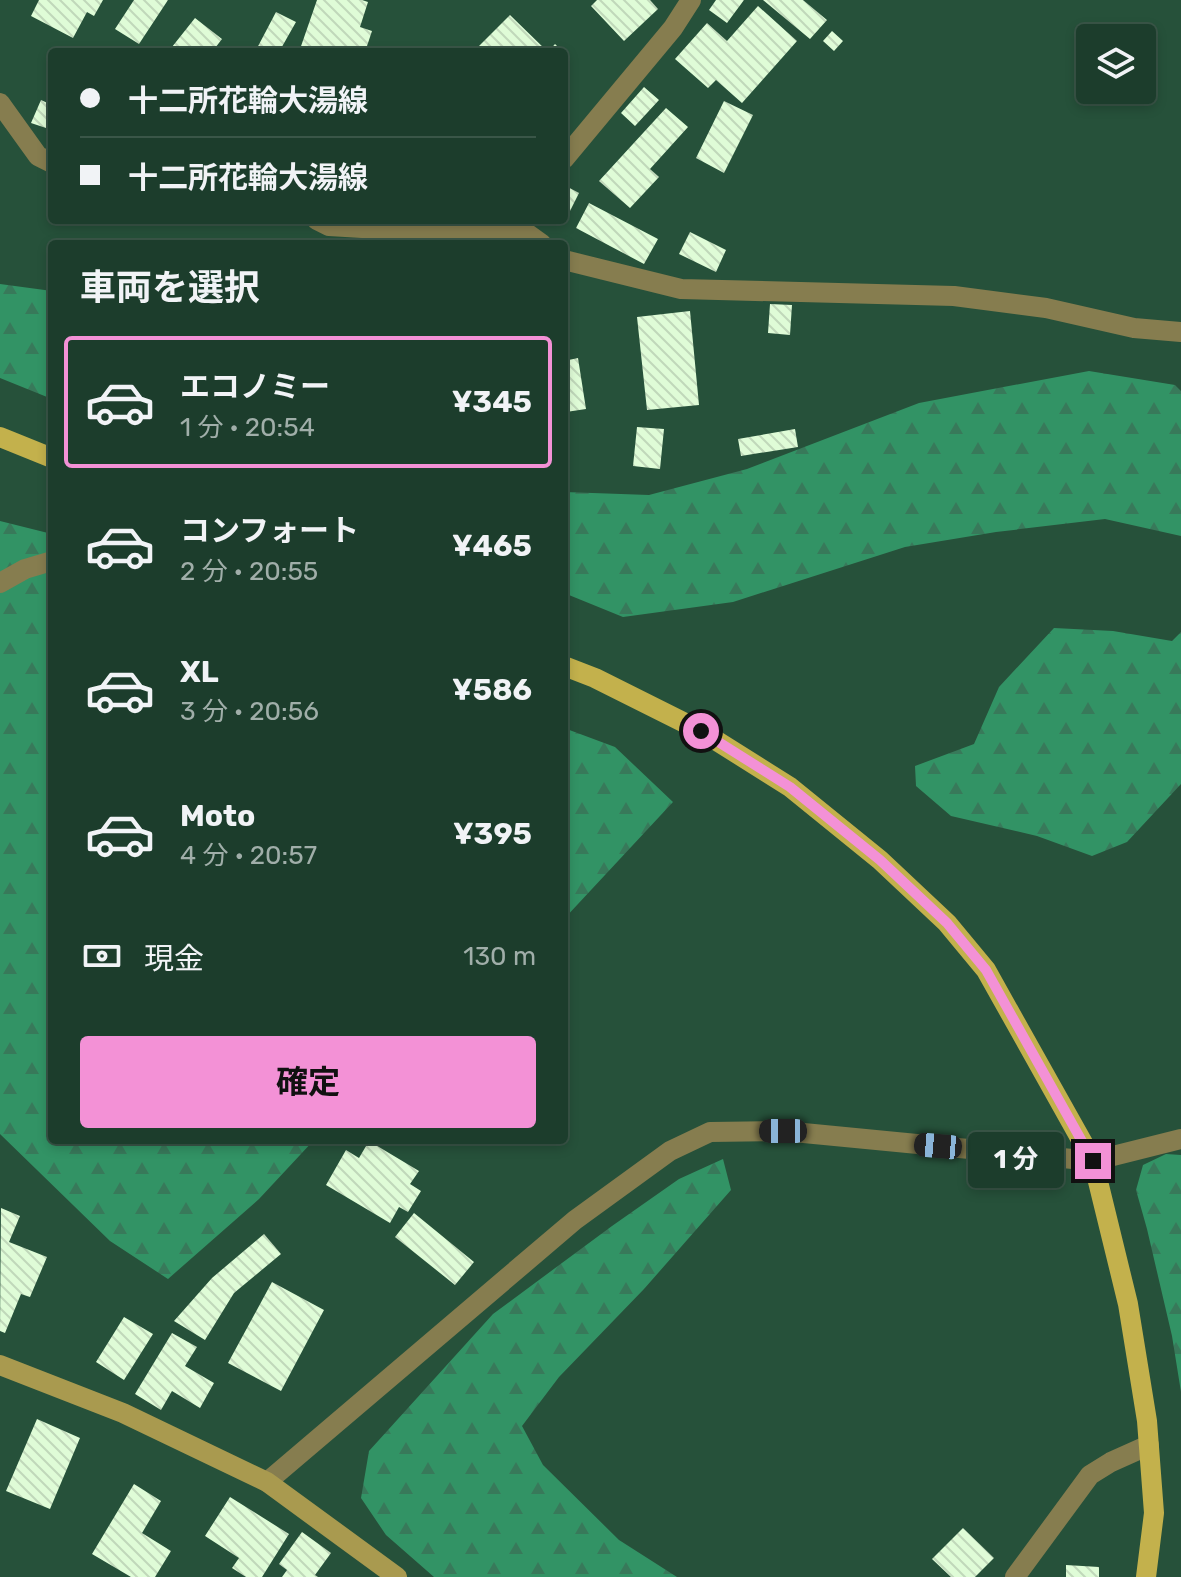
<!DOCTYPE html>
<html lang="ja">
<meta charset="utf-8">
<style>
body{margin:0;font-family:Rubik,"Noto Sans JP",sans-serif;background:#294838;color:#f1f3f6;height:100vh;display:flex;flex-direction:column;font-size:30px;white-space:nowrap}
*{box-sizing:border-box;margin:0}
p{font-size:26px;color:#a0aea9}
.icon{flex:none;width:44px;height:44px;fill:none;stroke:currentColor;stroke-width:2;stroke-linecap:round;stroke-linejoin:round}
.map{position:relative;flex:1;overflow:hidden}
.panel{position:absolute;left:48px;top:240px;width:520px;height:904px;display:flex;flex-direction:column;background:#1c3d2c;border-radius:8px;box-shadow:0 4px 12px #0003,0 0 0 2px #3a5648}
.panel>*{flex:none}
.banner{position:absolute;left:48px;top:48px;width:520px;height:176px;border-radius:8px;box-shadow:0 4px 12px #0003,0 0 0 2px #3a5648;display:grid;align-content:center;height:176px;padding:0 32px;background:#1c3d2c}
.buttons{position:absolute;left:1076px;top:24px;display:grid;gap:16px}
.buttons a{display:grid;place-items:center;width:80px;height:80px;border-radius:8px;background:#1c3d2c;box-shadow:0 4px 12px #0003,0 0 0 2px #3a5648;font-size:40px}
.end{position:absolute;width:36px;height:36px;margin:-18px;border:10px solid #f391d6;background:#111;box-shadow:0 0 0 4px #111}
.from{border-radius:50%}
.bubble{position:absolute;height:56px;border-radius:8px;background:#1c3d2c;box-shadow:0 4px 12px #0003,0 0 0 2px #3a5648;font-size:26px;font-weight:700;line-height:56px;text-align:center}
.car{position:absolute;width:24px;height:48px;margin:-24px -12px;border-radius:10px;box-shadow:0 0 6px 2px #0007;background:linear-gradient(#222 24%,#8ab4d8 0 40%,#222 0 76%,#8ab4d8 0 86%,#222 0)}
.banner b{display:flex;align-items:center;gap:28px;height:76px;font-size:30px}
.banner b+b{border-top:2px solid #3a5648}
.banner i{width:20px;height:20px;background:#f1f3f6}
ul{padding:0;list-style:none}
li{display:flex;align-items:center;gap:24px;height:132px;margin:0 16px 12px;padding:0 16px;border:4px solid transparent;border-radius:8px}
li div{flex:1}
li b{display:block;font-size:30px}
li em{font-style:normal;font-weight:700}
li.active{border-color:#f391d6}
li>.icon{width:72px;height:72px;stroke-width:1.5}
h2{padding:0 32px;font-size:36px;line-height:96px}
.pay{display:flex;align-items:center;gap:20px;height:88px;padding:0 32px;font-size:30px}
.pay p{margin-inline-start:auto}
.action{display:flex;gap:16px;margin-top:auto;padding:16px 32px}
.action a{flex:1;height:92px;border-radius:8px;background:#f391d6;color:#111;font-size:32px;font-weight:700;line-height:92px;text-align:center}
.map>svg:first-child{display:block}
.forest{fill:url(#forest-firs)}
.building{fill:url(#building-back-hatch)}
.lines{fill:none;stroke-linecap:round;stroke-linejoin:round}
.street{stroke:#867d4f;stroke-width:20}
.secondary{stroke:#a99a4f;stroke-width:20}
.primary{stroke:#c3b14c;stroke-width:20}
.route{stroke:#f391d6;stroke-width:10}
</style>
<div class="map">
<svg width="1181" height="1577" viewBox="0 0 1181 1577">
<defs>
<pattern id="forest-firs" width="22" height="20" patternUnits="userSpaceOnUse" patternTransform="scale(2)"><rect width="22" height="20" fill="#329365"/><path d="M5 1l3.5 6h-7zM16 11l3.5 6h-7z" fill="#38795a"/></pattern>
<pattern id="building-back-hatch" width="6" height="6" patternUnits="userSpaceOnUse" patternTransform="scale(2)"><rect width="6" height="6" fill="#dffcd7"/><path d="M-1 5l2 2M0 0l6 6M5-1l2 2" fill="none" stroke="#c0d8ba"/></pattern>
</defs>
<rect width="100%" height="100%" fill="#26513a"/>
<path class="forest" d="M0 284 52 291V399L0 378Z
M1089 371 1175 385 1181 391V536L1105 519 996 532 905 547 733 602 623 617 564 593V492L649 495 747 469 919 403Z
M0 521 52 534V1140H314L259 1199 168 1279 110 1241 0 1134Z
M1054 628 1113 631 1172 641 1181 632V784L1127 842 1092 856 1037 836 951 816 916 786 915 766 974 744 999 687Z
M564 728 615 747 673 802 564 919Z
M1166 1154 1181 1155V1392L1172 1336 1147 1229 1136 1190 1143 1165Z
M723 1159 731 1190 644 1289 559 1377 522 1426 543 1465 619 1540 677 1577H434L386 1535 361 1498 369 1451 493 1314 612 1226 679 1179Z"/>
<path class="building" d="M39 0H103L94 16 87 12 73 38 31 16Z
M134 0H168L139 44 115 29Z
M317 0H362L368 2 360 27 372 31 365 52H299Z
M597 0H650L658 9 624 41 591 6Z
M716 0H744L727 23 709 10Z
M763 0H803L827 20 810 39Z
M758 6 797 41 742 103 716 80 708 88 675 59 707 23 727 41Z
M276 12 296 22 279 52H255Z
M510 15 548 52 555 44 563 52H473Z
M195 18 222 39 212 52H168Z
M832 31 843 41 834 51 823 41Z
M644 87 659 100 635 126 621 113Z
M41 100 52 105V133L49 129 31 123Z
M724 101 753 115 724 173 696 158Z
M666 108 688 127 650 169 659 177 630 208 599 181Z
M564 185 579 193 566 219 564 217Z
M589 203 658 239 644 264 576 228Z
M690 232 726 250 716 272 679 254Z
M770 304 792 305 790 335 768 333Z
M690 311 699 405 647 410 637 317Z
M578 358 586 409 566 412 564 361Z
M637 427 664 429 660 469 633 466Z
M795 429 798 447 741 456 738 439Z
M369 1141 419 1171 410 1184 421 1191 408 1212 399 1207 390 1223 326 1185 346 1150 359 1158Z
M1 1208 20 1216 9 1242 47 1257 30 1297 21 1294 5 1333 0 1331Z
M414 1213 474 1262 455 1285 395 1237Z
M264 1234 281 1254 234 1293 205 1340 174 1321 212 1278Z
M272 1282 324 1310 281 1391 228 1363Z
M124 1317 153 1334 124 1380 96 1362Z
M172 1333 197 1347 185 1366 214 1383 200 1408 172 1391 161 1410 135 1394Z
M37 1419 80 1438 50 1509 6 1491Z
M134 1484 161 1501 142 1533 171 1551 155 1577H131L92 1554Z
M230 1497 289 1534 262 1577H246L232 1568 239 1558 205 1536Z
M963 1528 994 1558 975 1577H951L932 1559Z
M302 1532 331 1553 315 1575 318 1577H282L287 1570 279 1564Z
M1066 1565 1099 1567V1577H1066Z"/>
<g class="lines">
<path class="street" d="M0 103 38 156 52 163
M564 159 673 28 691 0
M317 220 329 226 429 232 447 230 524 231 542 244
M564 260 681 289 954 296 1046 308 1134 328 1181 332
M0 583 25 569 52 561
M267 1482 575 1220 670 1151 710 1132 783 1131 1093 1161 1181 1139
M1015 1577 1090 1475 1111 1462 1149 1445"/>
<path class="secondary" d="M0 1365 123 1413 267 1482 397 1577"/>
<path class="primary" d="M0 437 52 458
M564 666 595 678 701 731 790 787 880 860 947 923 986 970 1093 1161 1128 1304 1147 1421 1154 1513 1146 1577"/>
</g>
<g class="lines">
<path class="route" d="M701 731 790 787 880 860 947 923 986 970 1093 1161"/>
</g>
</svg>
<div class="buttons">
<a><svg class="icon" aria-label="layers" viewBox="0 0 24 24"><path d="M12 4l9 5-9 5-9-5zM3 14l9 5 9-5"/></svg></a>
</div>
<i class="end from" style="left:701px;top:731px"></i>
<i class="end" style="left:1093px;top:1161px"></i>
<div class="bubble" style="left:968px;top:1132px;width:96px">1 分</div>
<i class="car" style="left:783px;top:1131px;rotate:270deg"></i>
<i class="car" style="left:938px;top:1146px;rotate:275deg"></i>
<div class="banner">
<b><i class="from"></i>十二所花輪大湯線</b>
<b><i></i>十二所花輪大湯線</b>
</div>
<section class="panel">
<h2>車両を選択</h2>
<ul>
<li class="active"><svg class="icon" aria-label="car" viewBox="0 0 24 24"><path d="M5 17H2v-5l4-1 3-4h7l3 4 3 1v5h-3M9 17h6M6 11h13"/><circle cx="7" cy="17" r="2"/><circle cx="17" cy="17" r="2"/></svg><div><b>エコノミー</b><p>1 分 · 20:54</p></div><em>¥345</em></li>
<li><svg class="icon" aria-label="car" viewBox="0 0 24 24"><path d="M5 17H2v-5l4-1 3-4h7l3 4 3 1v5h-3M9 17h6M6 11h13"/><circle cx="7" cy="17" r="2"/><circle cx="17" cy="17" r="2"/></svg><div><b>コンフォート</b><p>2 分 · 20:55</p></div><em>¥465</em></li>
<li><svg class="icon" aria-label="car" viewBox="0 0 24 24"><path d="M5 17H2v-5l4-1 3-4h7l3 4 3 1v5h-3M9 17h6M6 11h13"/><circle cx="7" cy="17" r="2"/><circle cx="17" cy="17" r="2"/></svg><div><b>XL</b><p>3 分 · 20:56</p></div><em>¥586</em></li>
<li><svg class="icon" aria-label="car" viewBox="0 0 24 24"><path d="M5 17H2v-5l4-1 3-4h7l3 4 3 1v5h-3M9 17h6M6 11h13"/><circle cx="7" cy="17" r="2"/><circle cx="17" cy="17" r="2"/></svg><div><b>Moto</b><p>4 分 · 20:57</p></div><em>¥395</em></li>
</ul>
<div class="pay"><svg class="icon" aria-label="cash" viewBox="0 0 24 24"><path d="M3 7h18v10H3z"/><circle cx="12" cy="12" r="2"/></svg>現金<p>130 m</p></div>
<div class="action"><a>確定</a></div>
</section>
</div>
